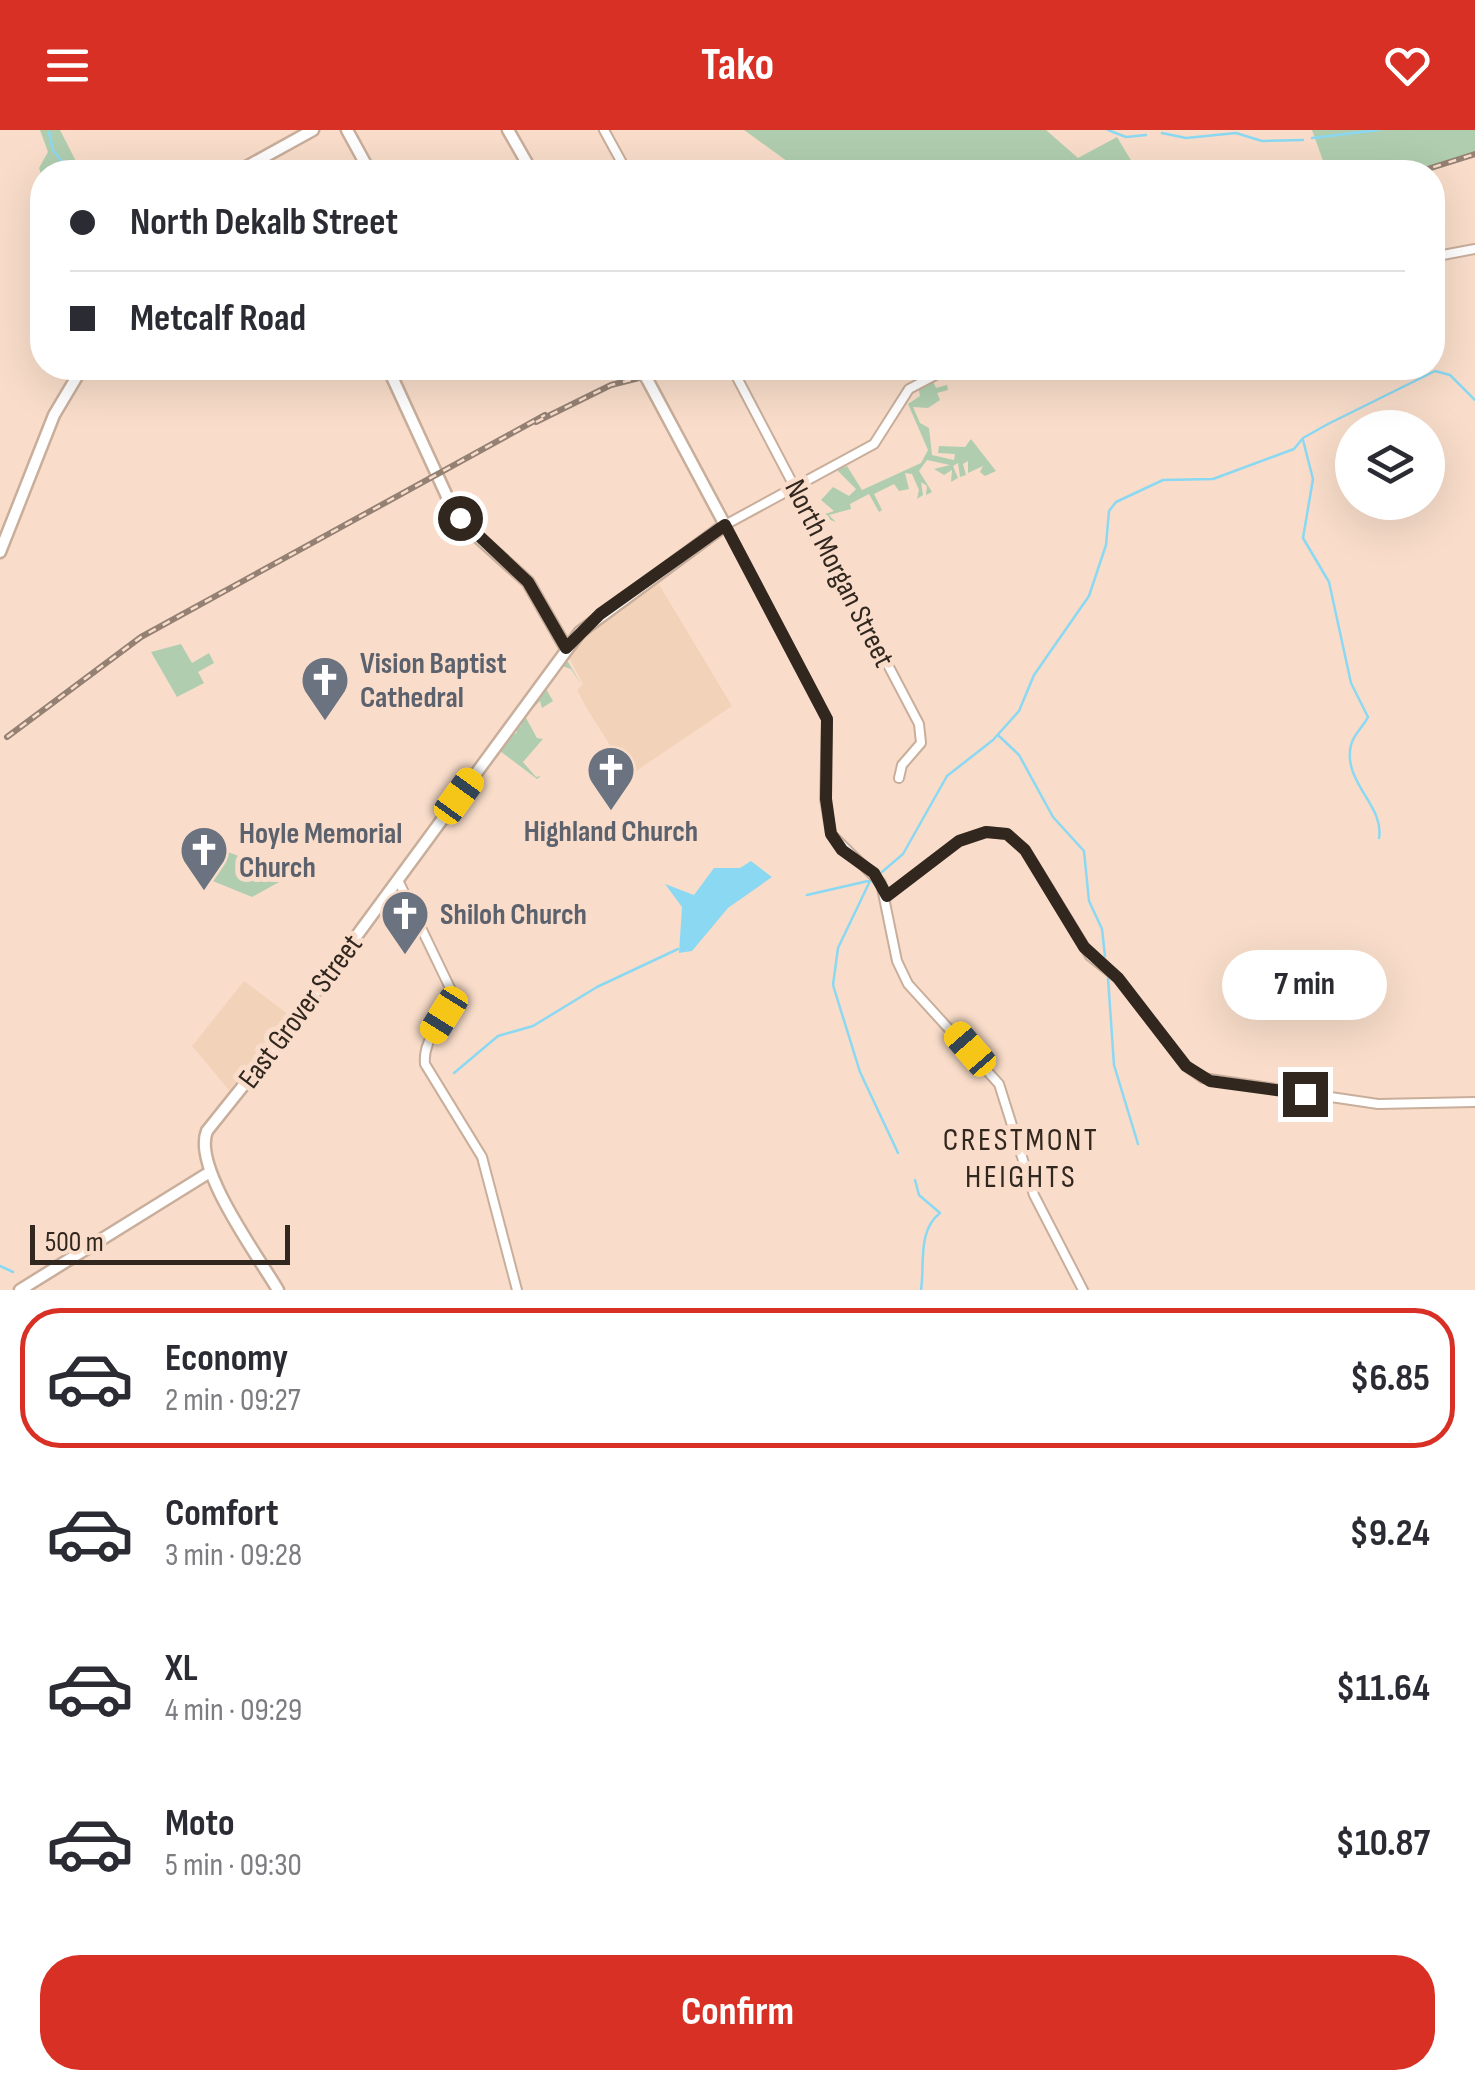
<!DOCTYPE html>
<meta charset="utf-8">
<style>
body{margin:0;font-family:"Sofia Sans Condensed",sans-serif;background:#f2f2f3;color:#2b2b33;height:100vh;display:flex;flex-direction:column;font-size:38px;white-space:nowrap}
*{box-sizing:border-box;margin:0}
p{font-size:32px;color:#7c7c81}
.icon{flex:none;width:55px;height:55px;fill:none;stroke:currentColor;stroke-width:2;stroke-linecap:round;stroke-linejoin:round}
.map{position:relative;height:1160px;overflow:hidden}
.sheet{display:flex;flex-direction:column;background:#fff;flex:1}
.sheet>*{flex:none}
.top-card{position:absolute;left:30px;top:30px;width:1415px;height:220px;border-radius:40px;box-shadow:0 10px 40px #0002;display:grid;align-content:center;height:220px;padding:0 40px;background:#fff}
.controls{position:absolute;left:1335px;top:280px;display:grid;gap:20px}
.controls a{display:grid;place-items:center;width:110px;height:110px;border-radius:50%;background:#fff;box-shadow:0 10px 40px #0002;font-size:50px}
.scale{position:absolute;left:30px;bottom:25px;width:260px;box-sizing:border-box;padding-left:10px;border:5px solid #31271f;border-top:0;font-size:28px;line-height:35px;white-space:nowrap;color:#31271f;-webkit-text-stroke:8px #f9ddca;paint-order:stroke}
.end{position:absolute;width:45px;height:45px;margin:-22px;border:12px solid #31271f;background:#fff;box-shadow:0 0 0 5px #fff}
.from{border-radius:50%}
.bubble{position:absolute;height:70px;border-radius:35px;background:#fff;box-shadow:0 10px 40px #0002;font-size:32px;font-weight:700;line-height:70px;text-align:center}
.car{position:absolute;width:30px;height:60px;margin:-30px -15px;border-radius:12px;box-shadow:0 0 8px 2px #0007;background:linear-gradient(#f5c518 24%,#345 0 40%,#f5c518 0 76%,#345 0 86%,#f5c518 0)}
.top-card b{display:flex;align-items:center;gap:35px;height:95px;font-size:38px}
.top-card b+b{border-top:2px solid #e1e1e2}
.top-card i{width:25px;height:25px;background:#2b2b33}
ul{padding:18px 0 0;list-style:none}
li{display:flex;align-items:center;gap:30px;height:140px;margin:0 20px 15px;padding:0 20px;border:5px solid transparent;border-radius:40px}
li div{flex:1}
li b{display:block;font-size:38px}
li em{font-style:normal;font-weight:700}
li.on{border-color:#d93025}
li>.icon{width:90px;height:90px;stroke-width:1.5}
.button{display:flex;gap:20px;margin-top:auto;padding:20px 40px}
.button a{flex:1;height:115px;border-radius:40px;background:#d93025;color:#fff;font-size:40px;font-weight:700;line-height:115px;text-align:center}
header{display:flex;justify-content:space-between;align-items:center;height:130px;padding:0 40px;background:#d93025;color:#fff;font-size:45px;font-weight:700}
.map>svg:first-child{display:block}
.built{fill:#f3d2ba}
.green{fill:#b0ceaf}
.water{fill:#8bd8f2}
.lines{fill:none;stroke-linecap:round;stroke-linejoin:round}
.stream{stroke:#8bd8f2;stroke-width:2.5}
.minor-casing{stroke:#c8ae9b;stroke-width:12}
.major-casing{stroke:#c8ae9b;stroke-width:15}
.minor{stroke:#fff;stroke-width:8}
.major{stroke:#fff;stroke-width:10}
.rail-casing{stroke:#948173;stroke-width:6}
.rail{stroke:#f9ddca;stroke-width:2.5;stroke-dasharray:8;stroke-linecap:butt}
.major-bridge-casing{stroke:#c8ae9b;stroke-width:15;stroke-linecap:butt}
.major-bridge{stroke:#fff;stroke-width:10}
.route{stroke:#31271f;stroke-width:12}
.labels{text-anchor:middle;stroke-width:10;stroke-linejoin:round;paint-order:stroke}
.street-label{font-size:30px;fill:#31271f;stroke:#f9ddca}
.worship-label{font-size:30px;font-weight:bold;fill:#5b616d;stroke:#f9ddca;text-anchor:start}
.neighbourhood-label{font-size:32px;letter-spacing:2.5px;fill:#31271f;stroke:#f9ddca}
</style>
<header><svg class="icon" aria-label="menu" viewBox="0 0 24 24"><path d="M4 6h16M4 12h16M4 18h16"/></svg>Tako<svg class="icon" aria-label="heart" viewBox="0 0 24 24"><path d="M12 20l-8-8c-3-5 5-10 8-4 3-6 11-1 8 4z"/></svg></header>
<div class="map">
<svg width="1475" height="1160" viewBox="0 0 1475 1160">
<rect width="100%" height="100%" fill="#f9ddca"/>
<path class="built" d="M654 446 732 576 629 646 586 577 577 560 583 554 568 526 580 502Z
M244 851 292 887 229 960 192 916Z"/>
<path class="green" d="M40 0H60L80 39 102 42 41 44 39 38 48 22Z
M744 0H1046L1078 28 1117 7 1138 42H802Z
M1312 0H1475V24L1418 42H1327Z
M932 249 936 258 947 255 948 260 937 263 940 270 928 278 913 277 920 293 929 298 932 325 954 330 955 324 938 323 939 316 965 317 971 309 996 341 985 346 980 342 983 336 968 343V331L963 334 966 345 960 347 958 333 953 336 958 348 951 352 952 340 944 345 934 339 950 335 927 330 919 341 932 362 926 365 927 356 921 352 923 365 917 369 919 360 912 344 905 343 909 359 899 361 894 354 874 364 882 380 879 382 869 364 850 374 851 379 829 385 836 392 828 389 818 394 816 387 834 381 821 370 833 357 849 366 856 359 837 340 847 336 862 360 921 333 928 320 908 274 920 266 918 256Z
M181 514 192 533 209 523 214 533 198 542 204 553 177 567 151 522Z
M568 532 581 554 571 539 562 536 546 559 553 571 542 578 540 571 525 586 537 608 543 609 523 632 536 647 541 646 537 649 500 621 512 602 516 604 518 595 522 597 518 593 563 534Z
M215 717 290 746 252 767 203 747Z"/>
<path class="water" d="M751 731 772 747 728 778 692 821 679 823 682 777 665 754 694 765 714 738H740Z"/>
<g class="lines">
<path class="stream" d="M1108 0 1126 7 1146 5
M49 2 53 20 70 42
M1162 3 1186 8 1236 3 1262 11 1303 10
M1312 8 1379 0
M1303 310 1313 349 1303 408 1329 452 1351 553 1368 587C1363 597 1353 605 1351 615 1342 652 1385 676 1379 708
M998 605 1019 625 1053 687 1084 721 1089 771 1102 799 1105 826
M882 742 903 724 947 646 993 610 1019 581 1034 545 1089 466 1106 415 1109 381 1116 372 1163 350 1213 349 1294 319 1303 308 1328 294 1435 241 1450 245 1475 270
M870 751 838 818 833 855 860 942 898 1023
M807 765 868 751
M1108 848 1114 935 1138 1014
M454 943 498 906 533 896 597 857 678 819
M915 1050 919 1065 940 1083C917 1101 925 1135 921 1160
M0 1136 13 1142"/>
<g class="minor-casing">
<path id="minor" d="M604 0 627 42
M1432 127 1475 119
M732 238 919 594 921 613 902 635 899 648
M949 238 909 259 874 314 725 395 827 589 825 669 831 704 881 753 897 831 908 854 999 954 1034 1065 1083 1160
M398 750 451 860C450 888 422 906 425 934L482 1027 517 1160
M887 766 959 711 986 702 1007 704 1025 720 1090 826 1119 849 1186 936 1203 948 1378 974 1475 972"/>
</g>
<g class="major-casing">
<path id="major" d="M347 0 370 42
M508 0 532 42
M237 42 313 0
M388 238 450 373 468 398 528 452 566 518
M0 422 54 285 82 238
M20 1160 210 1042
M278 1160C258 1126 192 1037 207 1001L283 906 580 502 725 395 647 249"/>
</g>
<use href="#minor" class="minor"/>
<use href="#major" class="major"/>
<g class="rail-casing">
<path id="rail" d="M1418 42 1475 24
M536 292 611 255 679 238
M7 607 141 507 545 285"/>
</g>
<use href="#rail" class="rail"/>
<g class="major-bridge-casing">
<path id="major-bridge" d="M642 239 647 249"/>
</g>
<use href="#major-bridge" class="major-bridge"/>
</g>
<g class="lines">
<path class="route" d="M460 388 528 452 566 518 600 484 725 395 827 589 826 669 831 704 842 720 874 743 887 766 959 711 986 702 1007 704 1025 720 1084 817 1118 848 1186 936 1210 951 1305 964"/>
</g>
<defs>
<g id="church-pin" transform="scale(2.5)"><path d="M0 17L-7.5 6A9.5 9.5 0 1 1 7.5 6Z" fill="#6b7280" stroke="#f9ddca"/><path d="M-1.2-6h2.4v3.5h3.3v2.4h-3.3V6h-2.4V-.1h-3.3v-2.4h3.3Z" fill="#fff"/></g>
</defs>
<g fill-rule="evenodd">
<use href="#church-pin" x="325" y="550"/>
<use href="#church-pin" x="611" y="640"/>
<use href="#church-pin" x="204" y="720"/>
<use href="#church-pin" x="405" y="784"/>
</g>
<g class="labels">
<g class="street-label">
<text transform="translate(840 443) rotate(63)" y="10">North Morgan Street</text>
<text transform="translate(300 881) rotate(-53)" y="10">East Grover Street</text>
</g>
<g class="worship-label">
<text x="360" y="543">Vision Baptist<tspan x="360" dy="34">Cathedral</tspan></text>
<text x="611" y="711" text-anchor="middle">Highland Church</text>
<text x="239" y="713">Hoyle Memorial<tspan x="239" dy="34">Church</tspan></text>
<text x="440" y="794">Shiloh Church</text>
</g>
<g class="neighbourhood-label">
<text x="1021" y="1020">CRESTMONT<tspan x="1021" dy="37">HEIGHTS</tspan></text>
</g>
</g>
</svg>
<div class="controls">
<a><svg class="icon" aria-label="layers" viewBox="0 0 24 24"><path d="M12 4l9 5-9 5-9-5zM3 14l9 5 9-5"/></svg></a>
</div>
<div class="scale">500 m</div>
<i class="end from" style="left:460px;top:388px"></i>
<i class="end" style="left:1305px;top:964px"></i>
<div class="bubble" style="left:1222px;top:820px;width:165px">7 min</div>
<i class="car" style="left:459px;top:666px;rotate:36deg"></i>
<i class="car" style="left:444px;top:885px;rotate:212deg"></i>
<i class="car" style="left:970px;top:919px;rotate:319deg"></i>
<div class="top-card">
<b><i class="from"></i>North Dekalb Street</b>
<b><i></i>Metcalf Road</b>
</div>
</div>
<section class="sheet">
<ul>
<li class="on"><svg class="icon" aria-label="car" viewBox="0 0 24 24"><path d="M5 17H2v-5l4-1 3-4h7l3 4 3 1v5h-3M9 17h6M6 11h13"/><circle cx="7" cy="17" r="2"/><circle cx="17" cy="17" r="2"/></svg><div><b>Economy</b><p>2 min · 09:27</p></div><em>$6.85</em></li>
<li><svg class="icon" aria-label="car" viewBox="0 0 24 24"><path d="M5 17H2v-5l4-1 3-4h7l3 4 3 1v5h-3M9 17h6M6 11h13"/><circle cx="7" cy="17" r="2"/><circle cx="17" cy="17" r="2"/></svg><div><b>Comfort</b><p>3 min · 09:28</p></div><em>$9.24</em></li>
<li><svg class="icon" aria-label="car" viewBox="0 0 24 24"><path d="M5 17H2v-5l4-1 3-4h7l3 4 3 1v5h-3M9 17h6M6 11h13"/><circle cx="7" cy="17" r="2"/><circle cx="17" cy="17" r="2"/></svg><div><b>XL</b><p>4 min · 09:29</p></div><em>$11.64</em></li>
<li><svg class="icon" aria-label="car" viewBox="0 0 24 24"><path d="M5 17H2v-5l4-1 3-4h7l3 4 3 1v5h-3M9 17h6M6 11h13"/><circle cx="7" cy="17" r="2"/><circle cx="17" cy="17" r="2"/></svg><div><b>Moto</b><p>5 min · 09:30</p></div><em>$10.87</em></li>
</ul>
<div class="button"><a>Confirm</a></div>
</section>
